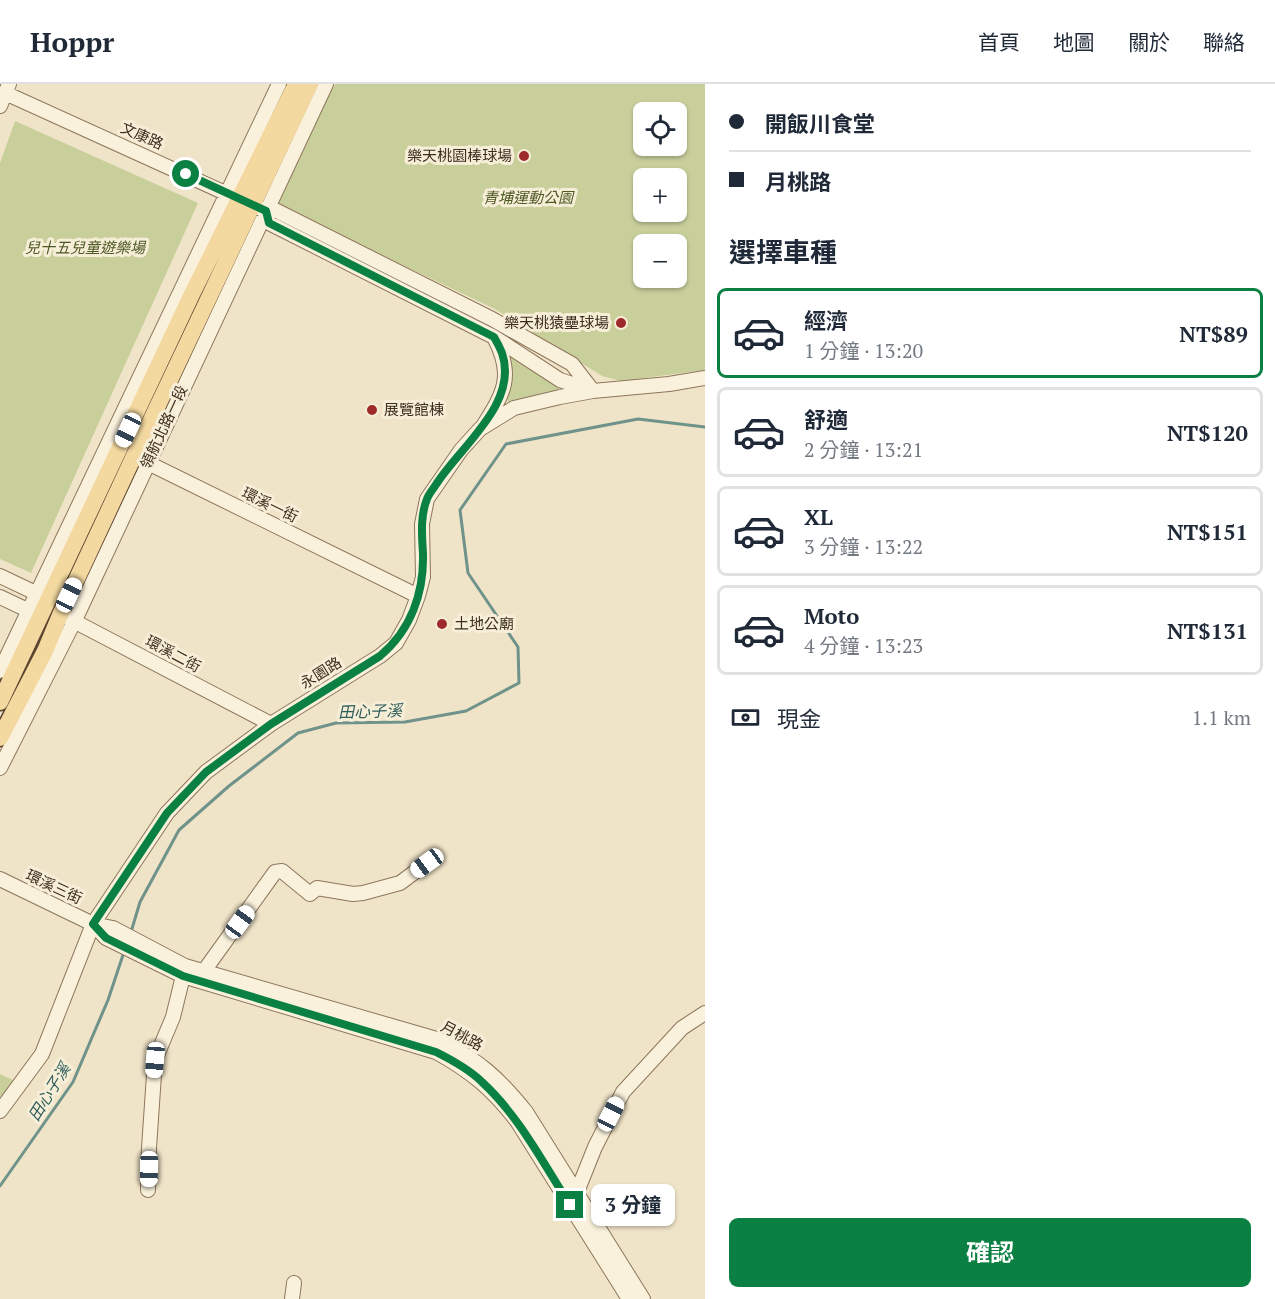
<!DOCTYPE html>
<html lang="zh-TW">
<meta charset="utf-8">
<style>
body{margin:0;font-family:"PT Serif","Noto Sans TC",serif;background:#f2f2f3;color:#1f2937;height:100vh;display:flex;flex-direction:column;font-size:22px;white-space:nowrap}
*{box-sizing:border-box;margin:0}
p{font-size:20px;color:#747a83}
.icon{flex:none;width:33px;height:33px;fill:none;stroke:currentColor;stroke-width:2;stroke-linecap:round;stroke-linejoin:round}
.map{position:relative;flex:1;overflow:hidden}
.details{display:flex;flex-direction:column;background:#fff;width:570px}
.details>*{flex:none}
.hud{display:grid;align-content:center;height:132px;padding:0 24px;background:#fff}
.buttons{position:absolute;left:633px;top:18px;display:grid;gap:12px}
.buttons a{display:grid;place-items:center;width:54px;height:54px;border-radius:9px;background:#fff;box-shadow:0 2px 4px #0004;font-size:30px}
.end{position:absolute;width:27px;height:27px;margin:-14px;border:8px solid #0b8043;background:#fff;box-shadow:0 0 0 3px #fff}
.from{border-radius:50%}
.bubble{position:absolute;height:42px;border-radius:9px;background:#fff;box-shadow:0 2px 4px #0004;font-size:20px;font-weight:700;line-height:42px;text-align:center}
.car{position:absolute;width:18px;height:36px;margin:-18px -9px;border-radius:8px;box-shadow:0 0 4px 2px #0007;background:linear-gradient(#fff 24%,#345 0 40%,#fff 0 76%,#345 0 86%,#fff 0)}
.hud b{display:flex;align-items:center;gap:21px;height:57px;font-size:22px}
.hud b+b{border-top:2px solid #e0e1e3}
.hud i{width:15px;height:15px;background:#1f2937}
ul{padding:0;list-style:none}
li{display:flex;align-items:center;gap:18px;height:90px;margin:0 12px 9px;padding:0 12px;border:3px solid #e0e1e3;border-radius:9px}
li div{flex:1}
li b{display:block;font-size:22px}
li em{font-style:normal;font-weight:700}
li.on{border-color:#0b8043}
li>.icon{width:54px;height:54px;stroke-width:1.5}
h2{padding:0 24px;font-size:27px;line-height:72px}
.pay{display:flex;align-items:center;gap:15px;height:66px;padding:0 24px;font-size:22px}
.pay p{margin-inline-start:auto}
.action{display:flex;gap:12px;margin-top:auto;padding:12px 24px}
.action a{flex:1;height:69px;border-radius:9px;background:#0b8043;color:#fff;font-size:24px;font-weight:700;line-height:69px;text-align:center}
header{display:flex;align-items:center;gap:36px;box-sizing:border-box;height:84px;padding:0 30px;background:#fff;border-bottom:2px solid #e0e1e3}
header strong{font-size:28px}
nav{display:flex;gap:33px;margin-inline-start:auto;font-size:21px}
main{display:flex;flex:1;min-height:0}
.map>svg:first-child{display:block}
.green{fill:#c9cf9b;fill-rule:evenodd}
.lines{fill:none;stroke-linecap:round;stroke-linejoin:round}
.stream{stroke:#6f938a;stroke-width:3}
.minor-casing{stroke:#8d765c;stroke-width:16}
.major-casing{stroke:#5b4430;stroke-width:19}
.minor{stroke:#faf1dc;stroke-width:14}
.major{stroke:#f3d9a0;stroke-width:16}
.route{stroke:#0b8043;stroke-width:8}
.poi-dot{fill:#9e2a2b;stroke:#f7eed8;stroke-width:2}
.labels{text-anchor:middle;stroke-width:6;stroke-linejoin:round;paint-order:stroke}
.street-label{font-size:15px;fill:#3d2e20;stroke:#f7eed8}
.poi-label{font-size:15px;fill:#3d2e20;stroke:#f7eed8;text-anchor:end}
.park-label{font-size:15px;font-style:italic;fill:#4d5a26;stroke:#f7eed8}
.water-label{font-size:16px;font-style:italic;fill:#2f5d5a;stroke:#f7eed8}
</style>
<header>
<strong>Hoppr</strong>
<nav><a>首頁</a><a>地圖</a><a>關於</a><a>聯絡</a></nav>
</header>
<main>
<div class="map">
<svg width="705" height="1215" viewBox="0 0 705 1215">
<rect width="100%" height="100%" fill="#f0e4c8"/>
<path class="green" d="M335 0H705V286L621 297 602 292 495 225 280 123 276 114ZM644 28H676V62H644ZM644 94H676V128H644ZM644 160H676V194H644Z
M15 37 198 119 31 489 0 475V79Z
M508 269 559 296 560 305 555 309 511 320C500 311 507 283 508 269Z
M0 990 15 997 0 1013Z"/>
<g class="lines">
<path class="stream" d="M131 848 140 818 179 746 229 702 298 649 336 639 405 638 466 627 519 599 518 563 468 489 460 426 506 360 638 335 705 343
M0 1102 73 998 108 916 124 868"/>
<g class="minor-casing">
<path id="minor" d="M5 9 265 127 275 126 492 235 572 280 593 307
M0 22 9 0
M265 127 269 139 275 142 494 253 560 296 591 306
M483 342C504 309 514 292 495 255
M140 375 418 512
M0 492 42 512
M0 513 36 530
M66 533 271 640
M0 587 279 0
M0 684 75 536 326 0
M0 795 93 840 113 844 185 882 440 956C480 978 497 992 526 1028L643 1215
M93 840 106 854 183 892 436 968C471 987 493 1006 517 1037L629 1215
M204 887 275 788 282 787 310 810 317 804 353 810 363 809 400 799 427 779
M0 1027 42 970 93 840 167 729 206 688 271 640 380 572 396 559 409 536 418 512 423 493 422 440 427 415 461 366 480 345 514 324 560 313 593 307 669 300 705 294
M148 1106 149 1064 155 976 173 933 185 884
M577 1108 595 1063 623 1008 682 944 705 929
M292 1215 294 1199"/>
</g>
<g class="major-casing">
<path id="major" d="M0 618 192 210 296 0
M0 654 45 567 60 531 134 372 310 0"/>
</g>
<use href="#minor" class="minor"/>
<use href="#major" class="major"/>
</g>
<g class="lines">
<path class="route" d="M186 90 266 127 269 139 275 142 494 253C497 258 500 264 502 269 519 319 461 362 437 399 434 404 429 409 427 415 420 432 422 452 423 470 424 509 411 546 380 572L271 640 206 688 167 729 93 840 106 854 183 892 436 968C452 976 469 985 482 998 519 1032 543 1079 570 1121"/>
</g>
<g class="poi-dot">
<circle cx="524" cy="72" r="6"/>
<circle cx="621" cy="239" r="6"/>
<circle cx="372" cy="326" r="6"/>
<circle cx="442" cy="540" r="6"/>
</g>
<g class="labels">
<g class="street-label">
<text transform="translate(142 52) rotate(24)" y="5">文康路</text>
<text transform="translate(164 343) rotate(-65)" y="5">領航北路一段</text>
<text transform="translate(270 421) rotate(26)" y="5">環溪一街</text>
<text transform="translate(173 570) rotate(28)" y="5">環溪二街</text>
<text transform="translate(321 589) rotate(-32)" y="5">永園路</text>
<text transform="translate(54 803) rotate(25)" y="5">環溪三街</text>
<text transform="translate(462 952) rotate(28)" y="5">月桃路</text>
</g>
<g class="poi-label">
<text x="512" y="77">樂天桃園棒球場</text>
<text x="609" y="244">樂天桃猿壘球場</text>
<text x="384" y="331" text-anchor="start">展覽館棟</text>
<text x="454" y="545" text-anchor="start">土地公廟</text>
</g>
<g class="park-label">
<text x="528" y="119">青埔運動公園</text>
<text x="85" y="169">兒十五兒童遊樂場</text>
</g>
<g class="water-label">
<text transform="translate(370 627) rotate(-2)" y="6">田心子溪</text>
<text transform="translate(49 1008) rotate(-58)" y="6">田心子溪</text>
</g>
</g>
</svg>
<div class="buttons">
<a><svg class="icon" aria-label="locate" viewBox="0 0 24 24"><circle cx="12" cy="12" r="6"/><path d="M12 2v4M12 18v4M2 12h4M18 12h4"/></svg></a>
<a>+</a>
<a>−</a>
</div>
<i class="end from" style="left:186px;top:90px"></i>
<i class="end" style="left:570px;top:1121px"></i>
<div class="bubble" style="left:591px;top:1100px;width:84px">3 分鐘</div>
<i class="car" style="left:128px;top:346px;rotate:205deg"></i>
<i class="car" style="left:69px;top:511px;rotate:25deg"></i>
<i class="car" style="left:427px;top:779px;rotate:234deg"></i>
<i class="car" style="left:240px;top:838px;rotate:36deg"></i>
<i class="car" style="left:155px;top:976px;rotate:185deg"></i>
<i class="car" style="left:611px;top:1030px;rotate:27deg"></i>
<i class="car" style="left:149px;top:1085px;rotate:181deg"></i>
</div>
<section class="details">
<div class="hud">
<b><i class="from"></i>開飯川食堂</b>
<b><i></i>月桃路</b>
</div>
<h2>選擇車種</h2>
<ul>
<li class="on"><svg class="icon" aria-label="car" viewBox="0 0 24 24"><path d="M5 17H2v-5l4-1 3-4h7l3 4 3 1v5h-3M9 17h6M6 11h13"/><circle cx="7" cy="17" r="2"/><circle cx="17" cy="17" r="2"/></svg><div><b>經濟</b><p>1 分鐘 · 13:20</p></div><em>NT$89</em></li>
<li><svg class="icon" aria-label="car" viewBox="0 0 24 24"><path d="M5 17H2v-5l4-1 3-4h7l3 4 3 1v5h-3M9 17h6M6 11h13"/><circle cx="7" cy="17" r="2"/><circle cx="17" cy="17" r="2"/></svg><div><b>舒適</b><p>2 分鐘 · 13:21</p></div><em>NT$120</em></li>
<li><svg class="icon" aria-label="car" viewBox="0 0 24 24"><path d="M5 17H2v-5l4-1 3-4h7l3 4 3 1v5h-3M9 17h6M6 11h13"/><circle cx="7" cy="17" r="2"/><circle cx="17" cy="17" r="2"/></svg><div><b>XL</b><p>3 分鐘 · 13:22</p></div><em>NT$151</em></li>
<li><svg class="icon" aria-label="car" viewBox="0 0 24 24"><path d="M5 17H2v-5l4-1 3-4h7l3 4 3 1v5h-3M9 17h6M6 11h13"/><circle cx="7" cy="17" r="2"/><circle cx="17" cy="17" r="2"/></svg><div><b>Moto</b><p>4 分鐘 · 13:23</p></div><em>NT$131</em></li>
</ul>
<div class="pay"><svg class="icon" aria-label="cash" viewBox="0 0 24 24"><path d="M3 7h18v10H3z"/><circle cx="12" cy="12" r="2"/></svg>現金<p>1.1 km</p></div>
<div class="action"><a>確認</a></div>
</section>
</main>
